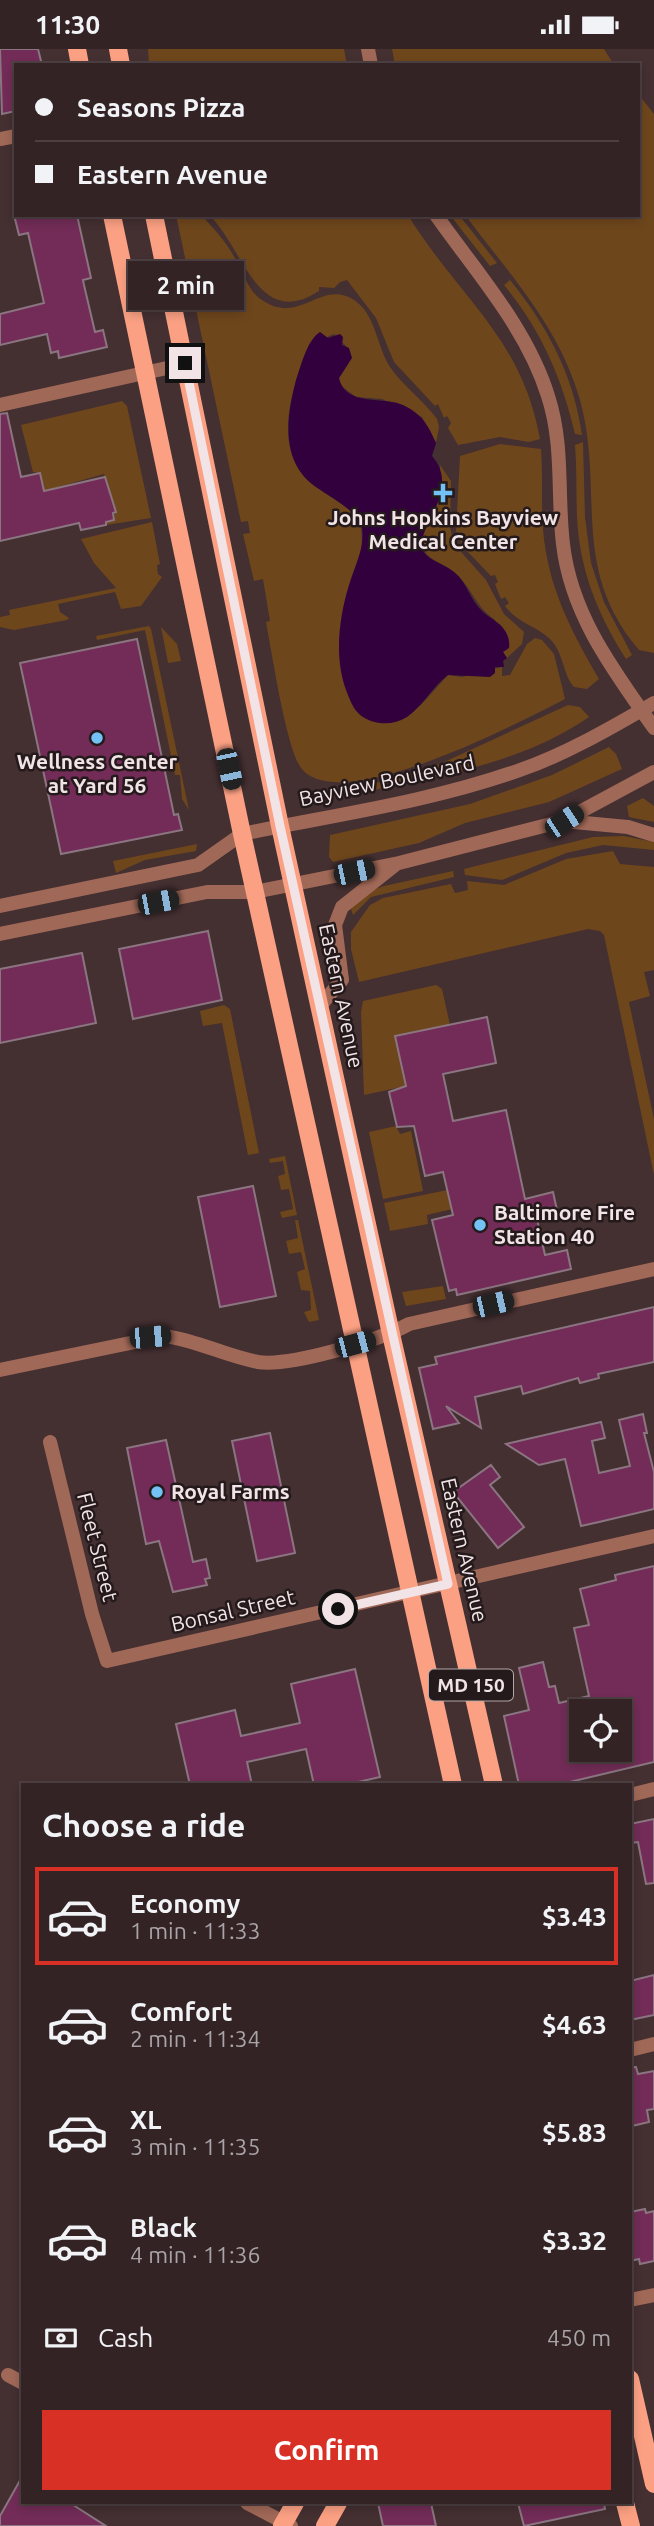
<!DOCTYPE html>
<meta charset="utf-8">
<style>
body{margin:0;font-family:Ubuntu,sans-serif;background:#3b2b2d;color:#f1f3f6;height:100vh;display:flex;flex-direction:column;font-size:26px;white-space:nowrap}
*{box-sizing:border-box;margin:0}
p{font-size:23px;color:#a9a4a7}
.icon{flex:none;width:38px;height:38px;fill:none;stroke:currentColor;stroke-width:2;stroke-linecap:round;stroke-linejoin:round}
.map{position:relative;flex:1;overflow:hidden}
.sheet{position:absolute;left:21px;top:1734px;width:611px;height:721px;display:flex;flex-direction:column;background:#332325;border-radius:0px;box-shadow:0 4px 10px #0003,0 0 0 2px #4e4042}
.sheet>*{flex:none}
.hud{position:absolute;left:14px;top:14px;width:626px;height:154px;border-radius:0px;box-shadow:0 4px 10px #0003,0 0 0 2px #4e4042;display:grid;align-content:center;height:154px;padding:0 21px;background:#332325}
.fabs{position:absolute;left:569px;top:1650px;display:grid;gap:14px}
.fabs a{display:grid;place-items:center;width:63px;height:63px;border-radius:0px;background:#332325;box-shadow:0 4px 10px #0003,0 0 0 2px #4e4042;font-size:35px}
.end{position:absolute;width:32px;height:32px;margin:-16px;border:9px solid #f2e4e6;background:#111;box-shadow:0 0 0 4px #111}
.from{border-radius:50%}
.bubble{position:absolute;height:49px;border-radius:0px;background:#332325;box-shadow:0 4px 10px #0003,0 0 0 2px #4e4042;font-size:23px;font-weight:600;line-height:49px;text-align:center}
.car{position:absolute;width:21px;height:42px;margin:-21px -10px;border-radius:9px;box-shadow:0 0 5px 2px #0007;background:linear-gradient(#222 24%,#8ab4d8 0 40%,#222 0 76%,#8ab4d8 0 86%,#222 0)}
.hud b{display:flex;align-items:center;gap:24px;height:66px;font-size:26px}
.hud b+b{border-top:2px solid #4e4042}
.hud i{width:18px;height:18px;background:#f1f3f6}
ul{padding:0;list-style:none}
li{display:flex;align-items:center;gap:21px;height:98px;margin:0 14px 10px;padding:0 7px;border:4px solid transparent;border-radius:0px}
li div{flex:1}
li b{display:block;font-size:26px}
li em{font-style:normal;font-weight:600}
li.on{border-color:#d93025}
li>.icon{width:63px;height:63px;stroke-width:1.5}
h2{padding:0 21px;font-size:32px;line-height:84px}
.pay{display:flex;align-items:center;gap:18px;height:77px;padding:0 21px;font-size:26px}
.pay p{margin-inline-start:auto}
.primary-button{display:flex;gap:14px;margin-top:auto;padding:14px 21px}
.primary-button a{flex:1;height:80px;border-radius:0px;background:#d93025;color:#fff;font-size:28px;font-weight:600;line-height:80px;text-align:center}
.status{display:flex;justify-content:space-between;align-items:center;height:49px;padding:0 35px;background:#332325;direction:ltr}
.status svg{height:19px;fill:currentColor}
.map>svg:first-child{display:block}
.green{fill:#6e461c}
.water{fill:#32003d}
.building{fill:#722c57;stroke:#8a7580;stroke-width:2;fill-rule:evenodd}
.lines{fill:none;stroke-linecap:round;stroke-linejoin:round}
.minor{stroke:#a06857;stroke-width:14}
.tertiary{stroke:#a06857;stroke-width:14}
.primary{stroke:#fba083;stroke-width:18}
.route{stroke:#f2e4e6;stroke-width:9}
.poi-dot{fill:#73c1f5;stroke:#241a1b;stroke-width:2.5}
.labels{text-anchor:middle;stroke-width:5;stroke-linejoin:round;paint-order:stroke}
.shield{fill:#241a1b;stroke:#b4a7a9;stroke-width:2}
.shield-label{font-size:19px;font-weight:bold;fill:#f2e4e6}
.poi-label{font-size:21px;font-weight:bold;fill:#f2e4e6;stroke:#241a1b}
.street-label{font-size:21px;fill:#f2e4e6;stroke:#241a1b}
</style>
<div class="status"><b>11:30</b><svg viewBox="0 0 49 12"><path d="M0 12V9h3v3zM5 12V6h3v6zM10 12V3h3v9zM15 12V0h3v12zM26 1h20v11H26zM47 4h2v5h-2z"/></svg></div>
<div class="map">
<svg width="654" height="2477" viewBox="0 0 654 2477">
<rect width="100%" height="100%" fill="#442f31"/>
<path class="green" d="M148 0H344L347 16H149Z
M392 0H604L614 16H395Z
M639 46 654 65V604L639 601C569 519 605 442 580 351 559 277 510 226 465 166H639Z
M176 166H200L205 170C217 183 229 197 237 213 244 225 248 240 259 249 297 277 315 237 346 247 376 258 375 295 390 318 403 337 423 351 437 370L439 378 436 394 422 368 382 350 356 348 340 336 339 329 348 315 347 298 334 285 309 296C292 340 269 402 315 437 331 450 349 456 361 474L362 498 343 560 420 657 448 626 462 628 502 618V627L510 626 527 595 535 589 542 591 554 605 565 650C522 672 339 769 301 719 286 698 272 604 266 573L270 572 263 530 254 532 243 485 250 484 248 472 241 473Z
M209 166H408C458 248 522 288 540 390L529 393 500 388 458 396 448 379 451 374 447 367 444 369 438 355 435 357 394 313 376 269 347 231 340 233 334 239 319 238V242C257 282 244 199 209 166Z
M450 166H459L497 214 490 217Z
M510 231C547 276 574 327 582 386L575 385C562 329 541 281 504 236Z
M122 352 127 357 151 469 106 476V473L114 471 115 463 104 425 44 442 40 424 33 423 21 376Z
M583 393 585 468 591 514 604 553 632 606 626 610C598 566 579 520 577 467 576 444 577 420 575 396Z
M500 395 541 400C543 427 541 454 543 481 548 538 571 582 599 630L587 640 574 638 570 633C563 620 562 603 551 591 537 577 517 574 505 557L509 554 505 548 501 550 495 535 498 533 495 526 491 527 464 499 456 482 460 407Z
M440 416 451 432 450 478 454 495 486 531 504 565 524 583 522 595 507 609 503 603 495 571C475 557 472 539 456 525 443 513 423 511 421 492L440 443Z
M152 473 160 515 157 516 158 525 162 528 141 557 121 560 115 543 58 555 60 563 69 569 67 571 14 581 0 578V568L10 566 9 561 116 539 94 514 81 490Z
M149 577 151 580 189 761 182 750 180 726H175L145 581 97 591 96 587Z
M161 578 177 595 181 612 168 614Z
M568 656 580 658 589 668C517 718 423 730 340 748H328L331 741 387 732 442 714Z
M609 698 616 705 622 720 549 753 465 774 419 794 333 813 329 808 330 786 470 755 552 726Z
M643 749 654 757V773L629 768 627 757Z
M624 787 654 793V801L603 796 566 804 502 831 465 826 464 820 593 788Z
M197 795 196 802 145 811 116 824 113 812Z
M613 802 620 815 654 818V921L644 923 650 947 629 953 654 1070V1126L604 886 600 882 588 880 359 933 351 900V883L370 856 383 849 451 835 455 844 468 841 467 832 504 836 566 810Z
M453 822 454 828 371 848 353 866 351 860 370 842 384 837Z
M436 936 442 940 450 976 395 988 406 1037 364 1046 361 963 363 952Z
M224 956 230 960 259 1104 248 1106 222 974 203 977 200 962Z
M396 1077 400 1085 411 1082 423 1142 383 1150 369 1083Z
M285 1107 297 1166 282 1169 280 1163 293 1160 289 1140 281 1141 278 1127 285 1125 283 1112 270 1114 269 1110Z
M496 1131 515 1145 427 1166 428 1175 390 1182 384 1154Z
M295 1171H298L319 1271 309 1273 304 1263 311 1261 310 1242 301 1241 297 1223 305 1220 301 1203 289 1205 286 1192 298 1189Z
M443 1237 446 1250 406 1257 402 1243Z"/>
<path class="water" d="M320 283 328 289 340 285 343 288 342 296 349 299 352 309 339 329C346 359 385 346 405 357 422 365 429 378 436 394L432 407C463 442 412 482 423 502 429 512 445 515 454 523 467 533 470 551 482 562 489 569 498 572 503 579 508 585 510 592 509 599L503 603 507 609 503 612 504 618H495V624L490 628 448 626C432 638 423 657 407 668 396 675 383 676 371 672 355 666 352 656 346 641 334 608 339 569 349 536 355 516 367 495 361 474 350 458 335 451 319 440 280 416 286 370 296 331 301 317 307 291 320 283Z"/>
<path class="building" d="M0 0H38L42 16H16V62L2 65Z
M14 166H77L91 229 83 231 84 236 95 283 103 281 107 298 59 309 58 302 51 304 47 285 0 296V265L44 254 28 184 19 186Z
M7 364 21 428 40 424 44 442 105 428 116 463 113 464 114 471 106 473V476L81 481 79 474 0 492V365Z
M137 590 174 766 178 765 182 781 61 805 20 614Z
M208 882 222 951 133 970 119 900Z
M82 904 96 974 0 994V920Z
M487 968 496 1014 443 1025 453 1072 506 1061 525 1150 553 1143 557 1161 536 1166 545 1206 567 1201 571 1220 457 1246 456 1240 449 1242 432 1171 453 1166 443 1123 425 1127 414 1077 397 1078 389 1043 406 1037 395 987Z
M253 1137 276 1247 220 1258 198 1148Z
M654 1258V1313L598 1325 599 1329 580 1334 578 1329 523 1345 521 1337 475 1348 481 1379 446 1357 459 1374 433 1380 419 1319 437 1315 435 1308Z
M643 1365 647 1384H644L654 1423V1460L599 1473 581 1477 565 1410 539 1416 506 1395 601 1373 605 1389 592 1392 599 1424 630 1417 619 1371Z
M270 1384 295 1504 257 1512 232 1392Z
M166 1391 193 1513 206 1510 210 1529 205 1530 207 1536 173 1543 159 1492 146 1495 127 1399Z
M491 1416 500 1428 490 1436 524 1478 498 1499 453 1443Z
M654 1517V1713L557 1736H519L504 1667 529 1661 519 1619 543 1613 549 1638 555 1637 559 1654 589 1647 574 1579 589 1576 580 1540 616 1531 615 1526ZM570 1662H620V1701H579Z
M355 1620 380 1728 345 1736H314L306 1700 247 1713 252 1736H190L176 1675 235 1661 241 1687 300 1674 291 1635Z
M654 1770V1834L646 1835 638 1793 630 1794V1775Z
M654 1926V1966L630 1971V1932Z
M636 2018 638 2025 654 2022V2060L647 2061 649 2073 632 2077 630 2019Z
M645 2160 646 2164 654 2162V2212L640 2215 639 2210 630 2212V2163Z
M23 2426V2454H70L106 2477H0V2467Z
M378 2454H431L436 2477H383Z
M518 2454H604L605 2460 524 2477Z"/>
<g class="lines">
<path class="minor" d="M368 0 371 16
M0 90 16 87
M436 166C476 223 527 279 548 347 564 396 557 445 563 495 571 566 614 622 654 679
M0 356 185 315
M563 772 628 778 654 786
M0 857 198 816 242 785
M0 885 207 843H255
M0 1321 164 1287C197 1291 225 1307 258 1313 290 1318 380 1291 409 1275L654 1220
M50 1393 92 1565 107 1612 654 1487
M630 1746 654 1740
M630 2001 654 1995
M630 2251 654 2246
M8 2326 23 2334
M247 2454 291 2477"/>
<path class="tertiary" d="M242 785C334 766 430 753 520 721 566 705 611 679 654 654
M255 843 399 814 563 772 654 723
M320 957 342 931 335 876 342 858 395 816"/>
<path class="primary" d="M77 0 80 16
M118 0 121 16
M112 166 242 785 453 1736
M154 166 280 777 391 1285 494 1736
M630 2330 654 2435
M625 2454 631 2477
M282 2477 295 2454
M325 2477 338 2454"/>
</g>
<g class="lines">
<path class="route" d="M185 314 280 777 448 1535 338 1560"/>
</g>
<g class="poi-dot">
<path d="M439.5 433.5h7v7h7v7h-7v7h-7v-7h-7v-7h7z"/>
<circle cx="97" cy="689" r="7"/>
<circle cx="480" cy="1176" r="7"/>
<circle cx="157" cy="1443" r="7"/>
</g>
<g class="labels">
<rect class="shield" x="429" y="1620.5" width="84" height="31" rx="5"/>
<g class="shield-label">
<text x="471" y="1643">MD 150</text>
</g>
<g class="poi-label">
<text x="443" y="476">Johns Hopkins Bayview<tspan x="443" dy="24">Medical Center</tspan></text>
<text x="97" y="720">Wellness Center<tspan x="97" dy="24">at Yard 56</tspan></text>
<text x="494" y="1171" text-anchor="start">Baltimore Fire<tspan x="494" dy="24">Station 40</tspan></text>
<text x="171" y="1450" text-anchor="start">Royal Farms</text>
</g>
<g class="street-label">
<text transform="translate(387 732) rotate(-12)" y="7">Bayview Boulevard</text>
<text transform="translate(341 947) rotate(78)" y="7">Eastern Avenue</text>
<text transform="translate(97 1498) rotate(76)" y="7">Fleet Street</text>
<text transform="translate(464 1501) rotate(77)" y="7">Eastern Avenue</text>
<text transform="translate(233 1562) rotate(-13)" y="7">Bonsal Street</text>
</g>
</g>
</svg>
<div class="fabs">
<a><svg class="icon" aria-label="locate" viewBox="0 0 24 24"><circle cx="12" cy="12" r="6"/><path d="M12 2v4M12 18v4M2 12h4M18 12h4"/></svg></a>
</div>
<i class="end from" style="left:338px;top:1560px"></i>
<i class="end" style="left:185px;top:314px"></i>
<div class="bubble" style="left:128px;top:212px;width:116px">2 min</div>
<i class="car" style="left:229px;top:720px;rotate:168deg"></i>
<i class="car" style="left:564px;top:772px;rotate:57deg"></i>
<i class="car" style="left:354px;top:823px;rotate:78deg"></i>
<i class="car" style="left:158px;top:853px;rotate:79deg"></i>
<i class="car" style="left:493px;top:1255px;rotate:77deg"></i>
<i class="car" style="left:150px;top:1288px;rotate:85deg"></i>
<i class="car" style="left:355px;top:1295px;rotate:75deg"></i>
<div class="hud">
<b><i class="from"></i>Seasons Pizza</b>
<b><i></i>Eastern Avenue</b>
</div>
<section class="sheet">
<h2>Choose a ride</h2>
<ul>
<li class="on"><svg class="icon" aria-label="car" viewBox="0 0 24 24"><path d="M5 17H2v-5l4-1 3-4h7l3 4 3 1v5h-3M9 17h6M6 11h13"/><circle cx="7" cy="17" r="2"/><circle cx="17" cy="17" r="2"/></svg><div><b>Economy</b><p>1 min · 11:33</p></div><em>$3.43</em></li>
<li><svg class="icon" aria-label="car" viewBox="0 0 24 24"><path d="M5 17H2v-5l4-1 3-4h7l3 4 3 1v5h-3M9 17h6M6 11h13"/><circle cx="7" cy="17" r="2"/><circle cx="17" cy="17" r="2"/></svg><div><b>Comfort</b><p>2 min · 11:34</p></div><em>$4.63</em></li>
<li><svg class="icon" aria-label="car" viewBox="0 0 24 24"><path d="M5 17H2v-5l4-1 3-4h7l3 4 3 1v5h-3M9 17h6M6 11h13"/><circle cx="7" cy="17" r="2"/><circle cx="17" cy="17" r="2"/></svg><div><b>XL</b><p>3 min · 11:35</p></div><em>$5.83</em></li>
<li><svg class="icon" aria-label="car" viewBox="0 0 24 24"><path d="M5 17H2v-5l4-1 3-4h7l3 4 3 1v5h-3M9 17h6M6 11h13"/><circle cx="7" cy="17" r="2"/><circle cx="17" cy="17" r="2"/></svg><div><b>Black</b><p>4 min · 11:36</p></div><em>$3.32</em></li>
</ul>
<div class="pay"><svg class="icon" aria-label="cash" viewBox="0 0 24 24"><path d="M3 7h18v10H3z"/><circle cx="12" cy="12" r="2"/></svg>Cash<p>450 m</p></div>
<div class="primary-button"><a>Confirm</a></div>
</section>
</div>
